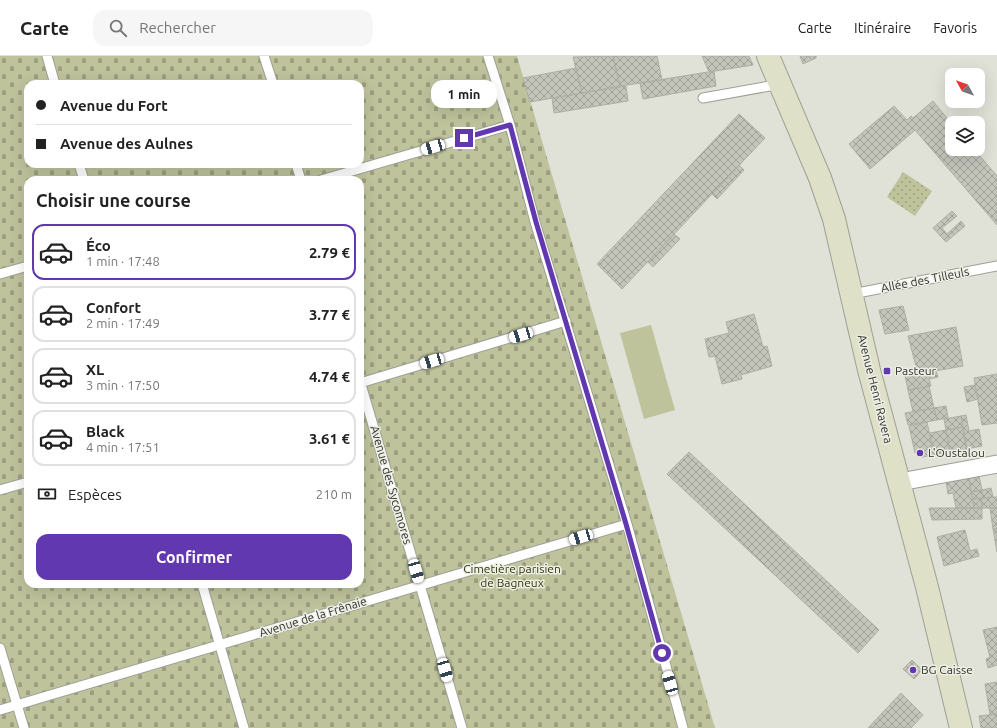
<!DOCTYPE html>
<html lang="fr">
<meta charset="utf-8">
<style>
body{margin:0;font-family:Ubuntu,sans-serif;background:#f6f6f6;color:#222;height:100vh;display:flex;flex-direction:column;font-size:15px;white-space:nowrap}
*{box-sizing:border-box;margin:0}
p{font-size:13px;color:#767676}
.icon{flex:none;width:22px;height:22px;fill:none;stroke:currentColor;stroke-width:2;stroke-linecap:round;stroke-linejoin:round}
.map{position:relative;flex:1;overflow:hidden}
.side{position:absolute;left:24px;top:120px;width:340px;height:412px;display:flex;flex-direction:column;background:#fff;border-radius:12px;box-shadow:0 4px 16px #0002}
.side>*{flex:none}
.hud{position:absolute;left:24px;top:24px;width:340px;height:88px;border-radius:12px;box-shadow:0 4px 16px #0002;display:grid;align-content:center;height:88px;padding:0 12px;background:#fff}
.needle{width:26px;rotate:310deg}
.fabs{position:absolute;left:945px;top:12px;display:grid;gap:8px}
.fabs a{display:grid;place-items:center;width:40px;height:40px;border-radius:8px;background:#fff;box-shadow:0 4px 16px #0002;font-size:20px}
.end{position:absolute;width:18px;height:18px;margin:-9px;border:5px solid #6138b0;background:#fff;box-shadow:0 0 0 2px #fff}
.from{border-radius:50%}
.bubble{position:absolute;height:28px;border-radius:12px;background:#fff;box-shadow:0 4px 16px #0002;font-size:13px;font-weight:700;line-height:28px;text-align:center}
.car{position:absolute;width:12px;height:24px;margin:-12px -6px;border-radius:5px;box-shadow:0 0 3px 1px #0007;background:linear-gradient(#fff 24%,#345 0 40%,#fff 0 76%,#345 0 86%,#fff 0)}
.hud b{display:flex;align-items:center;gap:14px;height:38px;font-size:15px}
.hud b+b{border-top:1px solid #e0e0e0}
.hud i{width:10px;height:10px;background:#222}
ul{padding:0;list-style:none}
li{display:flex;align-items:center;gap:12px;height:56px;margin:0 8px 6px;padding:0 4px;border:2px solid #e0e0e0;border-radius:12px}
li div{flex:1}
li b{display:block;font-size:15px}
li em{font-style:normal;font-weight:700}
li.active{border-color:#6138b0}
li>.icon{width:36px;height:36px;stroke-width:1.5}
h2{padding:0 12px;font-size:18px;line-height:48px}
.pay{display:flex;align-items:center;gap:10px;height:44px;padding:0 12px;font-size:15px}
.pay p{margin-inline-start:auto}
.action{display:flex;gap:8px;margin-top:auto;padding:8px 12px}
.action a{flex:1;height:46px;border-radius:12px;background:#6138b0;color:#fff;font-size:16px;font-weight:700;line-height:46px;text-align:center}
header{display:flex;align-items:center;gap:24px;box-sizing:border-box;height:56px;padding:0 20px;background:#fff;border-bottom:1px solid #e0e0e0}
header strong{font-size:19px}
nav{display:flex;gap:22px;margin-inline-start:auto;font-size:14px}
.search{width:280px;height:36px;background:#f6f6f6;display:flex;align-items:center;gap:10px;box-sizing:border-box;padding:0 14px;border-radius:12px;color:#767676;font-size:15px}
.map>svg:first-child{display:block}
.green{fill:url(#green-dots)}
.cemetery{fill:url(#cemetery-stones);fill-rule:evenodd}
.pitch{fill:#bec39c}
.building{fill:url(#building-cross-hatch);stroke:#adaea4}
.lines{fill:none;stroke-linecap:round;stroke-linejoin:round}
.lane-casing{stroke:#9ea096;stroke-width:11}
.street-casing{stroke:#9ea096;stroke-width:19}
.secondary-casing{stroke:#9ea096;stroke-width:24}
.lane{stroke:#fff;stroke-width:9}
.street{stroke:#fff;stroke-width:17}
.secondary{stroke:#dee0c7;stroke-width:22}
.route{stroke:#6138b0;stroke-width:5}
.poi-dot{fill:#6138b0;stroke:#edefe4;stroke-width:1.5}
.labels{text-anchor:middle;stroke-width:3;stroke-linejoin:round;paint-order:stroke}
.street-label{font-size:12px;fill:#343430;stroke:#edefe4}
.poi-label{font-size:12px;fill:#343430;stroke:#edefe4;text-anchor:start}
.park-label{font-size:12px;fill:#343809;stroke:#edefe4}
</style>
<header>
<strong>Carte</strong>
<div class="search"><svg class="icon" aria-label="search" viewBox="0 0 24 24"><circle cx="10" cy="10" r="6"/><path d="M15 15l6 6"/></svg>Rechercher</div>
<nav><a>Carte</a><a>Itinéraire</a><a>Favoris</a></nav>
</header>
<div class="map">
<svg width="997" height="672" viewBox="0 0 997 672">
<defs>
<pattern id="green-dots" width="8" height="8" patternUnits="userSpaceOnUse"><rect width="8" height="8" fill="#bec39c"/><path d="M2 2h.1M6 6h.1" fill="none" stroke="#9b9f80" stroke-width="1.8" stroke-linecap="round"/></pattern>
<pattern id="cemetery-stones" width="16" height="16" patternUnits="userSpaceOnUse"><rect width="16" height="16" fill="#bec39c"/><path d="M2 7V4a2 2 0 0 1 4 0v3zM10 15v-3a2 2 0 0 1 4 0v3z" fill="#9b9f80"/></pattern>
<pattern id="building-cross-hatch" width="8" height="8" patternUnits="userSpaceOnUse"><rect width="8" height="8" fill="#c3c5bb"/><path d="M0 0l8 8M0 8l8-8" fill="none" stroke="#9fa198"/></pattern>
</defs>
<rect width="100%" height="100%" fill="#e0e1d7"/>
<path class="green" d="M903 116 932 135 915 160 887 141Z"/>
<path class="cemetery" d="M0 0H517L715 672H0ZM28 28H360V108H28ZM28 124H360V528H28Z"/>
<path class="pitch" d="M651 269 675 354 644 363 620 277Z"/>
<path class="building" d="M613 0H657L662 24 620 30Z
M613 0 620 30 582 37 573 1Z
M702 0H749L753 9 709 16Z
M800 0H816V2L803 8Z
M576 12 582 37 530 46 523 22Z
M714 15 716 30 643 43 640 27Z
M626 30 628 45 554 57 552 42Z
M933 45 952 68V93H974L997 120V169L915 74 870 113 849 88 894 50 907 64 911 60 913 62Z
M739 58 765 82 622 233 597 208Z
M739 109 744 114 717 143 712 138Z
M952 155 957 160 942 172 947 178 961 165 965 170 946 186 933 172Z
M674 178 680 183 653 211 648 206Z
M903 250 909 274 885 278 879 254Z
M754 258 763 291 767 290 772 310 741 319 742 323 722 328 715 300 709 301 705 283 729 277 726 266Z
M956 271 963 310 918 318 908 280Z
M936 315 938 321 929 323 931 330 908 334 905 320Z
M997 318V367L982 369 974 322Z
M975 329 978 343 967 346 964 331Z
M929 330 934 352 913 356 908 334Z
M946 350 948 362 937 364 934 352Z
M934 352 937 364 908 369 905 357Z
M966 359 969 375 979 373 982 390 966 393 961 360Z
M961 360 963 371 946 374 944 363Z
M927 366 934 399 922 401 915 397 909 370Z
M963 371 967 393 950 396 946 374Z
M946 374 950 396 934 399 930 377Z
M689 396 879 574 858 597 667 418Z
M979 420 982 434 971 436 969 422Z
M969 422 974 452H956L953 437 948 438 946 426Z
M991 432 993 441 983 442 982 434Z
M982 434 983 442 973 443 971 436Z
M993 441H997V452H982L981 442Z
M981 442 982 452H974L973 443Z
M929 452H982V463L932 464Z
M990 452H997V473H993Z
M993 473H997V496Z
M965 474 970 495 977 493 979 500 944 510 937 481Z
M997 571V609L988 612 986 603 990 601 983 574Z
M912 604 922 614 914 623 903 613Z
M997 626V658L990 659 985 628Z
M901 637 923 659 911 672H868Z
M997 658V672H981L979 660Z"/>
<g class="lines">
<g class="lane-casing">
<path id="lane" d="M47 0 55 28
M264 0 273 28
M488 0 510 69 535 166 627 468 683 672
M703 42 781 28
M79 108 84 124
M296 108 301 124
M321 124 510 69
M0 218 28 210
M852 238 997 210
M360 325 462 672
M360 327 566 265
M0 434 28 426
M202 528 244 672
M0 592 24 672
M0 654 627 468"/>
</g>
<g class="street-casing">
<path id="street" d="M900 426 997 408"/>
</g>
<g class="secondary-casing">
<path id="secondary" d="M768 0 820 122 834 163 869 314 927 531 961 672"/>
</g>
<use href="#lane" class="lane"/>
<use href="#street" class="street"/>
<use href="#secondary" class="secondary"/>
</g>
<g class="lines">
<path class="route" d="M464 82 510 69 536 166 626 468 662 597"/>
</g>
<g class="poi-dot">
<rect x="883" y="311" width="8" height="8" rx="2"/>
<circle cx="920" cy="397" r="4"/>
<circle cx="913" cy="614" r="4"/>
</g>
<g class="labels">
<g class="street-label">
<text transform="translate(925 224) rotate(-11)" y="4">Allée des Tilleuls</text>
<text transform="translate(875 333) rotate(76)" y="4">Avenue Henri Ravera</text>
<text transform="translate(391 429) rotate(74)" y="4">Avenue des Sycomores</text>
<text transform="translate(313 561) rotate(-17)" y="4">Avenue de la Frênaie</text>
</g>
<g class="poi-label">
<text x="895" y="319">Pasteur</text>
<text x="928" y="401">L'Oustalou</text>
<text x="921" y="618">BG Caisse</text>
</g>
<g class="park-label">
<text x="512" y="517">Cimetière parisien<tspan x="512" dy="14">de Bagneux</tspan></text>
</g>
</g>
</svg>
<div class="fabs">
<a><svg class="needle" viewBox="-14 -14 28 28"><path d="M0-13l5 13h-10z" fill="#e53935"/><path d="M0 13l5-13h-10z" fill="#767676"/></svg></a>
<a><svg class="icon" aria-label="layers" viewBox="0 0 24 24"><path d="M12 4l9 5-9 5-9-5zM3 14l9 5 9-5"/></svg></a>
</div>
<i class="end from" style="left:662px;top:597px"></i>
<i class="end" style="left:464px;top:82px"></i>
<div class="bubble" style="left:431px;top:24px;width:66px">1 min</div>
<i class="car" style="left:433px;top:91px;rotate:254deg"></i>
<i class="car" style="left:521px;top:279px;rotate:253deg"></i>
<i class="car" style="left:432px;top:305px;rotate:253deg"></i>
<i class="car" style="left:581px;top:481px;rotate:253deg"></i>
<i class="car" style="left:416px;top:515px;rotate:164deg"></i>
<i class="car" style="left:445px;top:614px;rotate:164deg"></i>
<i class="car" style="left:670px;top:627px;rotate:344deg"></i>
<div class="hud">
<b><i class="from"></i>Avenue du Fort</b>
<b><i></i>Avenue des Aulnes</b>
</div>
<section class="side">
<h2>Choisir une course</h2>
<ul>
<li class="active"><svg class="icon" aria-label="car" viewBox="0 0 24 24"><path d="M5 17H2v-5l4-1 3-4h7l3 4 3 1v5h-3M9 17h6M6 11h13"/><circle cx="7" cy="17" r="2"/><circle cx="17" cy="17" r="2"/></svg><div><b>Éco</b><p>1 min · 17:48</p></div><em>2.79 €</em></li>
<li><svg class="icon" aria-label="car" viewBox="0 0 24 24"><path d="M5 17H2v-5l4-1 3-4h7l3 4 3 1v5h-3M9 17h6M6 11h13"/><circle cx="7" cy="17" r="2"/><circle cx="17" cy="17" r="2"/></svg><div><b>Confort</b><p>2 min · 17:49</p></div><em>3.77 €</em></li>
<li><svg class="icon" aria-label="car" viewBox="0 0 24 24"><path d="M5 17H2v-5l4-1 3-4h7l3 4 3 1v5h-3M9 17h6M6 11h13"/><circle cx="7" cy="17" r="2"/><circle cx="17" cy="17" r="2"/></svg><div><b>XL</b><p>3 min · 17:50</p></div><em>4.74 €</em></li>
<li><svg class="icon" aria-label="car" viewBox="0 0 24 24"><path d="M5 17H2v-5l4-1 3-4h7l3 4 3 1v5h-3M9 17h6M6 11h13"/><circle cx="7" cy="17" r="2"/><circle cx="17" cy="17" r="2"/></svg><div><b>Black</b><p>4 min · 17:51</p></div><em>3.61 €</em></li>
</ul>
<div class="pay"><svg class="icon" aria-label="cash" viewBox="0 0 24 24"><path d="M3 7h18v10H3z"/><circle cx="12" cy="12" r="2"/></svg>Espèces<p>210 m</p></div>
<div class="action"><a>Confirmer</a></div>
</section>
</div>
